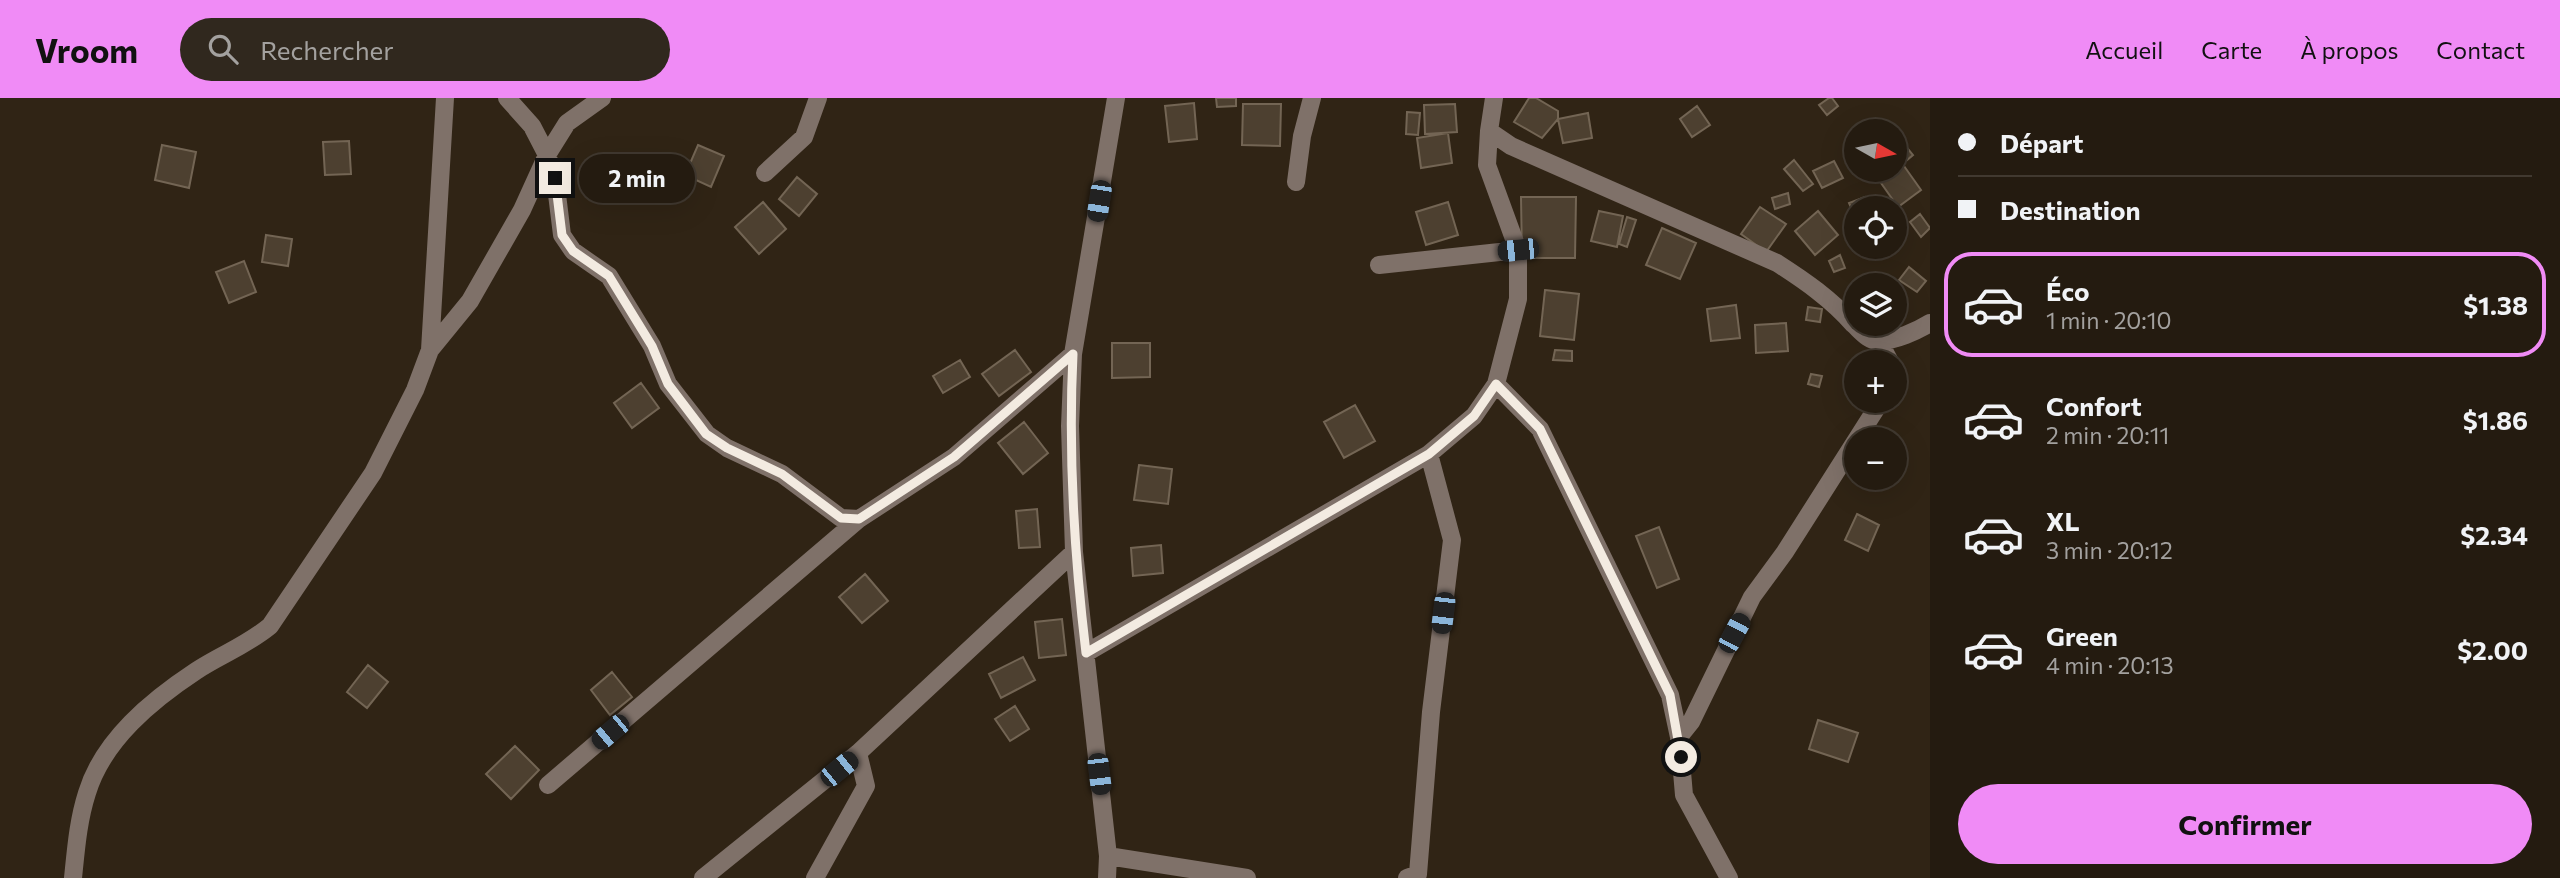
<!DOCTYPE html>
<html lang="fr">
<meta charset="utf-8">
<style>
body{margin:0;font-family:Commissioner,sans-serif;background:#30281e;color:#f1f3f6;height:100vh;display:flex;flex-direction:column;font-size:26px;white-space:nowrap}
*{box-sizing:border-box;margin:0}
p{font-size:23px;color:#a3a19f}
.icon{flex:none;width:38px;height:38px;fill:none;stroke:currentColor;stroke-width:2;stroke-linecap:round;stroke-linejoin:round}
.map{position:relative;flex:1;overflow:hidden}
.details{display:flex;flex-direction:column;background:#241b10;width:630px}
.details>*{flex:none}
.hud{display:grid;align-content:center;height:154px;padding:0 28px;background:#241b10}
.needle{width:46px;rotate:99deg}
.tools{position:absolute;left:1844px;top:21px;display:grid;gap:14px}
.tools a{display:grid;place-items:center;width:63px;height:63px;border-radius:50%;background:#241b10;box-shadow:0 7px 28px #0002,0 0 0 2px #413930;font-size:35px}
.end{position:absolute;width:32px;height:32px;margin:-16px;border:9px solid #f3ebe1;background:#111;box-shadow:0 0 0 4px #111}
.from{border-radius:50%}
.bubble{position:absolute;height:49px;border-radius:24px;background:#241b10;box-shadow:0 7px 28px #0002,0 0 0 2px #413930;font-size:23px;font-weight:700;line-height:49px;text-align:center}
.car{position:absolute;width:21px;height:42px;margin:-21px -10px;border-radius:9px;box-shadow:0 0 5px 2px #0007;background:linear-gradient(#222 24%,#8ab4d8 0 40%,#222 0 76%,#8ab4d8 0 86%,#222 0)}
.hud b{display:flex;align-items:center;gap:24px;height:66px;font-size:26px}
.hud b+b{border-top:2px solid #413930}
.hud i{width:18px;height:18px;background:#f1f3f6}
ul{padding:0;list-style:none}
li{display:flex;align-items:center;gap:21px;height:105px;margin:0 14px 10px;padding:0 14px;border:4px solid transparent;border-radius:28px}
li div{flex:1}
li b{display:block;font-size:26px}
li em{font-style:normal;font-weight:700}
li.current{border-color:#f08bf6}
li>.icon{width:63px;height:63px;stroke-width:1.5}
.primary-button{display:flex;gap:14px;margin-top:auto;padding:14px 28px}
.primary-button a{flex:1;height:80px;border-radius:42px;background:#f08bf6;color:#111;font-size:28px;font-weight:700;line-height:80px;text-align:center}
header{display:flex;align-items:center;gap:42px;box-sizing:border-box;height:98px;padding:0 35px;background:#f08bf6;color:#111}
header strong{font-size:33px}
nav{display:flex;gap:38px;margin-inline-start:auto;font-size:24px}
.search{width:490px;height:63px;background:#30281e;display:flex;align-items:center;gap:18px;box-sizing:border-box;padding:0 24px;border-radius:38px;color:#a3a19f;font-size:26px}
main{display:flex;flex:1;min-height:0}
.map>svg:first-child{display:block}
.building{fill:#4d4030;stroke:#736554;stroke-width:2}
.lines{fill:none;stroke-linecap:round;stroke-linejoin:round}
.minor{stroke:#7f7169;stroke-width:18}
.route{stroke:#f3ebe1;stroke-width:9}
</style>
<header>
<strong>Vroom</strong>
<div class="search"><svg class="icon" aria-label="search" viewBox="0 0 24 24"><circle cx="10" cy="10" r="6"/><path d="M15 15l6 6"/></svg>Rechercher</div>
<nav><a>Accueil</a><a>Carte</a><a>À propos</a><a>Contact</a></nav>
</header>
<main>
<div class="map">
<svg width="1930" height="780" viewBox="0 0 1930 780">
<rect width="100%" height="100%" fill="#302415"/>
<path class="building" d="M1216 0H1236V8L1217 9Z
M1529 0H1536L1558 13V21L1542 40 1514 24Z
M1829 0H1832L1838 8 1827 17 1819 7Z
M1194 5 1197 41 1169 44 1165 8Z
M1243 6H1281L1280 48 1242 47Z
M1455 6 1457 34 1425 36 1424 7Z
M1697 8 1710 27 1692 39 1680 21Z
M1407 14 1420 15 1418 37 1406 36Z
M1588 15 1592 40 1563 45 1558 21Z
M1448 35 1452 65 1421 70 1417 40Z
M1895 35 1913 57 1883 82 1874 72H1895Z
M349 43 351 76 325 77 323 44Z
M162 47 196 54 189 90 155 82Z
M698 47 724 58 711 89 685 77Z
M1794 62 1813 86 1803 93 1784 71Z
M1834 63 1843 80 1822 90 1813 73Z
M1904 68 1921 92 1898 109 1881 85Z
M797 79 817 96 799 118 779 101Z
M1788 95 1790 106 1775 111 1772 100Z
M1521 99H1576L1575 160H1522Z
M1865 99 1871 110H1857L1856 120 1849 105Z
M763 104 786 131 759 156 735 129Z
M1448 104 1458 137 1426 147 1416 114Z
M1760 109 1786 126 1766 154 1741 136Z
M1599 113 1623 118 1617 149 1591 143Z
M1818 113 1838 137 1815 157 1795 133Z
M1920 116 1930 130 1921 139 1910 124Z
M1627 119 1636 122 1627 149 1619 146Z
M1662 130 1696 145 1680 181 1646 167Z
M266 137 292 141 288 168 262 164Z
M1840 157 1845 170 1834 174 1829 163Z
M244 163 256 194 229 205 216 174Z
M1909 169 1926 183 1917 194 1899 182Z
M1545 192 1579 196 1574 242 1540 238Z
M1736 207 1740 240 1711 243 1707 211Z
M1808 209 1822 211 1820 224 1806 222Z
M1786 225 1788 253 1756 255 1755 227Z
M1112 245H1150V279L1112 280Z
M1015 252 1031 274 999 298 982 276Z
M1555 252 1572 253V263L1553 262Z
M960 262 970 279 943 295 933 278Z
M1811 276 1822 278 1819 289 1808 286Z
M641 285 659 310 632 330 614 305Z
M1355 307 1375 343 1344 360 1324 324Z
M1024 324 1048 355 1023 376 998 345Z
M1139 367 1172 371 1168 406 1134 402Z
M1037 411 1040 449 1019 450 1016 413Z
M1857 416 1879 427 1868 453 1845 442Z
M1659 429 1679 481 1657 490 1636 438Z
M1161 447 1163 475 1133 478 1131 450Z
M865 476 888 503 862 525 839 499Z
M1062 521 1066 557 1039 560 1035 524Z
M1023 559 1035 582 1001 600 989 576Z
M368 567 388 584 367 610 347 594Z
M612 574 632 599 610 617 591 592Z
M1015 608 1029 631 1010 643 995 621Z
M1818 622 1858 635 1848 664 1809 651Z
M515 648 539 672 511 701 486 676Z"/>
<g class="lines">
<path class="minor" d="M507 0 532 28 547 57 555 80 562 137 573 153 609 178 652 248 668 286 707 336 727 350 782 376 841 420 859 421 954 359 1073 256
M1494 0 1489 33 1511 48 1777 165C1805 183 1831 201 1853 226 1861 233 1868 243 1879 243 1895 243 1917 233 1930 225
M765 75 804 39 818 0
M1296 84 1302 38 1312 0
M1379 167 1518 152
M1879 243 1890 264
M430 252 445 0
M1496 286 1540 331 1670 597 1679 639 1684 697 1729 780
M1086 555 1429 356 1474 318 1496 286 1518 201V152L1487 67 1489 33
M1679 639 1691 624 1752 499 1785 454 1881 303
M548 687 859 421
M1108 758 1247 780
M73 780C76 751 78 723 87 695 103 642 152 602 196 573 222 556 244 549 270 528L373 375 415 292 430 252 470 203 522 112 547 57 567 25 602 0
M703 780 858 655 1074 454
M815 780 866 688 858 655
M1107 780 1108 758 1074 454 1070 328 1073 256 1116 0
M1407 780 1418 776 1431 614 1452 442 1429 356"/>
</g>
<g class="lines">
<path class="route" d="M555 80 562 137 573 153 609 178 652 248 668 286 706 336 727 350 782 376 841 420 859 421 954 359 1073 256C1068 357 1074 455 1086 555L1429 356 1474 318 1496 286 1540 331 1670 597 1681 659"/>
</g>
</svg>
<div class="tools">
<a><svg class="needle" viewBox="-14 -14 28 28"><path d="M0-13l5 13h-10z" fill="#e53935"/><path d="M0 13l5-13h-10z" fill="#a3a19f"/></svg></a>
<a><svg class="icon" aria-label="locate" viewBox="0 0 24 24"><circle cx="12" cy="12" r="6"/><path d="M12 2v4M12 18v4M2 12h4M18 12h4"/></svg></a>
<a><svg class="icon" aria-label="layers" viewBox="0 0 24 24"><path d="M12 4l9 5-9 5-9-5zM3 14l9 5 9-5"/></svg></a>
<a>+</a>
<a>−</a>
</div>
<i class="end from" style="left:1681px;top:659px"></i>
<i class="end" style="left:555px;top:80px"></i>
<div class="bubble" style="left:579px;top:56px;width:116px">2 min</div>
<i class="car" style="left:1099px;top:103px;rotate:189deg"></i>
<i class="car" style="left:1518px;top:152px;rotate:264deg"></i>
<i class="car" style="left:1443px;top:515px;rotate:187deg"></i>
<i class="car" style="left:1734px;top:535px;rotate:28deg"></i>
<i class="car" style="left:610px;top:634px;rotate:230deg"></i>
<i class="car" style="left:839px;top:671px;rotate:51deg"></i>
<i class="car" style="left:1099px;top:676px;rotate:173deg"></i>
</div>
<section class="details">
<div class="hud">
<b><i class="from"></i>Départ</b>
<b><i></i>Destination</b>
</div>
<ul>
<li class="current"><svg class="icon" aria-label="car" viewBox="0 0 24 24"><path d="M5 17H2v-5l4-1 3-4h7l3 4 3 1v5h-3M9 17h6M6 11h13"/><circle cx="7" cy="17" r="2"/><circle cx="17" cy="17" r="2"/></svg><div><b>Éco</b><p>1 min · 20:10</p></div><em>$1.38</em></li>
<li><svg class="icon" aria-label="car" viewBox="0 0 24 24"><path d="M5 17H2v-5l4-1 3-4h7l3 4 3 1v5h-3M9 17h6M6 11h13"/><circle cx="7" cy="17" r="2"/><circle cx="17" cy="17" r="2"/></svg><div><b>Confort</b><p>2 min · 20:11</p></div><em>$1.86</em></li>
<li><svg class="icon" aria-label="car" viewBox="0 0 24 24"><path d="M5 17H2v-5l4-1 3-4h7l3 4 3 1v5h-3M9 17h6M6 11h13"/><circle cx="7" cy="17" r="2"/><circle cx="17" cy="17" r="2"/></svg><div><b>XL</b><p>3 min · 20:12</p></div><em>$2.34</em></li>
<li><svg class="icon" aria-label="car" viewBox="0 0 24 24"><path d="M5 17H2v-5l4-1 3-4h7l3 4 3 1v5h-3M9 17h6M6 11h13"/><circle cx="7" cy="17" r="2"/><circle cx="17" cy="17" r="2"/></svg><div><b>Green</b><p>4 min · 20:13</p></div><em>$2.00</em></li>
</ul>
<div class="primary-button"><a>Confirmer</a></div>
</section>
</main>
